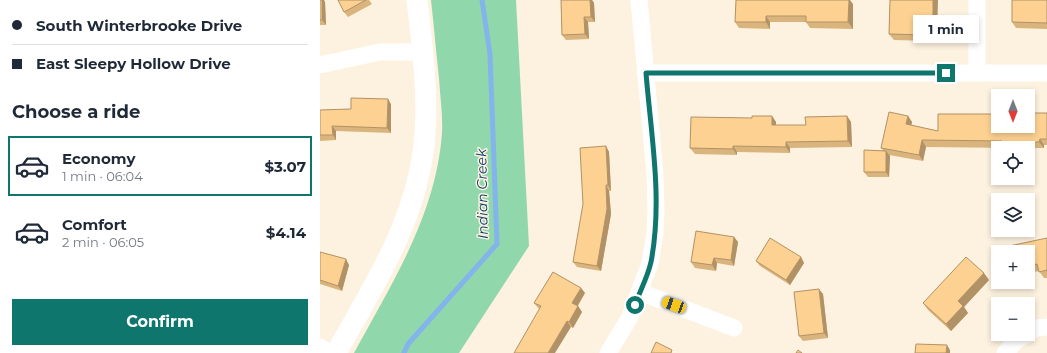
<!DOCTYPE html>
<meta charset="utf-8">
<style>
body{margin:0;font-family:Montserrat,sans-serif;background:#f6f6f7;color:#1f2937;height:100vh;display:flex;flex-direction:column;font-size:15px;white-space:nowrap}
*{box-sizing:border-box;margin:0}
p{font-size:13px;color:#747a83}
.icon{flex:none;width:22px;height:22px;fill:none;stroke:currentColor;stroke-width:2;stroke-linecap:round;stroke-linejoin:round}
.map{position:relative;flex:1;overflow:hidden}
.panel{display:flex;flex-direction:column;background:#fff;width:320px}
.panel>*{flex:none}
.guide{display:grid;align-content:center;height:88px;padding:0 12px;background:#fff}
.needle{width:26px;rotate:180deg}
.buttons{position:absolute;left:671px;top:89px;display:grid;gap:8px}
.buttons a{display:grid;place-items:center;width:44px;height:44px;border-radius:0px;background:#fff;box-shadow:0 2px 6px #0003;font-size:20px}
.end{position:absolute;width:18px;height:18px;margin:-9px;border:5px solid #0f766e;background:#fff;box-shadow:0 0 0 2px #fff}
.from{border-radius:50%}
.bubble{position:absolute;height:28px;border-radius:0px;background:#fff;box-shadow:0 2px 6px #0003;font-size:13px;font-weight:700;line-height:28px;text-align:center}
.car{position:absolute;width:12px;height:24px;margin:-12px -6px;border-radius:5px;box-shadow:0 0 3px 1px #0007;background:linear-gradient(#f5c518 24%,#345 0 40%,#f5c518 0 76%,#345 0 86%,#f5c518 0)}
.guide b{display:flex;align-items:center;gap:14px;height:38px;font-size:15px}
.guide b+b{border-top:1px solid #e0e1e3}
.guide i{width:10px;height:10px;background:#1f2937}
ul{padding:0;list-style:none}
li{display:flex;align-items:center;gap:12px;height:60px;margin:0 8px 6px;padding:0 4px;border:2px solid transparent;border-radius:0px}
li div{flex:1}
li b{display:block;font-size:15px}
li em{font-style:normal;font-weight:700}
li.current{border-color:#0f766e}
li>.icon{width:36px;height:36px;stroke-width:1.5}
h2{padding:0 12px;font-size:18px;line-height:48px}
.button{display:flex;gap:8px;margin-top:auto;padding:8px 12px}
.button a{flex:1;height:46px;border-radius:0px;background:#0f766e;color:#fff;font-size:16px;font-weight:700;line-height:46px;text-align:center}
main{display:flex;flex:1;min-height:0}
.map>svg:first-child{display:block}
.green{fill:#90d7ac}
.lines{fill:none;stroke-linecap:round;stroke-linejoin:round}
.stream{stroke:#83b4eb;stroke-width:5}
.minor{stroke:#fff;stroke-width:17}
.tertiary{stroke:#fff;stroke-width:21}
.wall{fill:#dab47d}
.shaded-wall{fill:#b19266}
.building{fill:#fdd191;stroke:#b19266}
.route{stroke:#0f766e;stroke-width:5}
.labels{text-anchor:middle;stroke-width:3;stroke-linejoin:round;paint-order:stroke}
.water-label{font-size:14px;font-style:italic;fill:#063b6c;stroke:#fdf1df}
</style>
<main>
<section class="panel">
<div class="guide">
<b><i class="from"></i>South Winterbrooke Drive</b>
<b><i></i>East Sleepy Hollow Drive</b>
</div>
<h2>Choose a ride</h2>
<ul>
<li class="current"><svg class="icon" aria-label="car" viewBox="0 0 24 24"><path d="M5 17H2v-5l4-1 3-4h7l3 4 3 1v5h-3M9 17h6M6 11h13"/><circle cx="7" cy="17" r="2"/><circle cx="17" cy="17" r="2"/></svg><div><b>Economy</b><p>1 min · 06:04</p></div><em>$3.07</em></li>
<li><svg class="icon" aria-label="car" viewBox="0 0 24 24"><path d="M5 17H2v-5l4-1 3-4h7l3 4 3 1v5h-3M9 17h6M6 11h13"/><circle cx="7" cy="17" r="2"/><circle cx="17" cy="17" r="2"/></svg><div><b>Comfort</b><p>2 min · 06:05</p></div><em>$4.14</em></li>
</ul>
<div class="button"><a>Confirm</a></div>
</section>
<div class="map">
<svg width="727" height="353" viewBox="0 0 727 353">
<rect width="100%" height="100%" fill="#fdf1df"/>
<path class="green" d="M111 0H196L209 246 139 353H34C72 283 116 215 122 133 123 115 120 96 119 78 116 52 114 26 111 0Z"/>
<g class="lines">
<path class="stream" d="M84 353 88 344 177 244 170 54 162 0"/>
<path class="minor" d="M0 65 60 52H102
M325 73H727
M657 73V0
M320 292 414 328
M708 333 716 328 727 327
M0 347 9 353
M288 353 310 317 330 263 335 233 336 211 335 174 319 0
M685 353 698 339 707 334"/>
<path class="tertiary" d="M16 353C55 284 100 215 105 133 108 89 102 44 97 0"/>
</g>
<path class="wall" d="M0 0 5 2 6 25H0Z
M18 0H49L52 4 28 17 24 12Z
M241 0H272L274 3 275 22H268L269 39 246 40 242 35Z
M416 0 533 4V29L490 28 486 22H450V29L419 28 415 22Z
M570 0H618L617 24H611L610 41 574 40 569 34Z
M727 0V29L696 28 692 22Z
M71 104V133L16 131V140L0 141V110L31 109Z
M727 113V145H724V148H714V153H708V148L606 147 603 161 569 155 570 156 569 177H548L544 172 563 150 561 148 588 116 592 122 591 125 618 131 678 126Z
M452 116 456 122V125H486L527 116 531 122 532 147 470 148V153L417 152V155L375 154 370 148 432 118Z
M286 146 289 152 291 191H289L291 214 281 271 257 267 253 262Z
M414 237 418 242 414 266 397 263 396 271 375 268 371 262Z
M727 238V278H724L719 271 708 273V252Z
M0 252 29 265 22 291 0 284Z
M481 257 484 263 470 285 440 266 436 261Z
M669 280 644 307 648 313 631 331 608 310 603 303Z
M261 288 265 293 258 306 262 312 253 328 218 308 214 303Z
M503 294 508 338 483 341 479 336Z"/>
<path class="shaded-wall" d="M2 0H4L5 2 6 25 2 20Z
M269 0H272L274 3 275 22 271 17Z
M529 0H530L533 4V29L528 22Z
M613 0H618L617 24 613 18Z
M446 16 450 22V29L446 22Z
M264 17 268 22 269 39 265 34Z
M606 17 611 24 610 41 606 35Z
M68 99 71 104V133L67 128Z
M452 116 456 122V131L452 125Z
M527 116 531 122 532 147 528 141Z
M588 116 592 122 590 131 586 124Z
M12 126 16 131V140L13 135Z
M720 139 724 145V148L719 142Z
M602 140 606 147 603 161 599 155Z
M466 142 470 148V153L466 147Z
M710 142 714 148V153L710 147Z
M286 146 289 152 291 191 288 185Z
M413 146 417 152V155L413 149Z
M566 151 570 156 569 177 566 172Z
M286 185 289 191 291 214 281 271 277 266Z
M414 237 418 242 414 266 411 260Z
M481 257 484 263 470 285 466 280Z
M394 258 397 263 396 271 392 265Z
M26 259 29 265 22 291 18 286Z
M664 273 669 280 644 307 648 313 631 331 626 324 638 301Z
M261 288 265 293 256 308 252 303Z
M499 289 503 294 508 338 504 333Z
M258 306 262 312 253 328 249 322Z
M247 321 251 327 235 353H228Z
M627 345 630 350V353H626Z"/>
<path class="building" d="M0 0H2V20H0Z
M18 0H46L24 12Z
M241 0H270L271 17H264L265 34 242 35Z
M416 0H529L528 22H486V16H446V22H415Z
M570 0H613V18L606 17V35L569 34Z
M692 0H727V23L692 22Z
M31 98 68 99 67 128 12 126 13 135H0V110L31 109Z
M569 112 588 116 586 124 618 131V114H674V112L678 113V126H708V113H727V139H720L719 142H710V147H682V141L602 140 599 155 561 148Z
M432 116H452V125H486L485 117 527 116 528 141 466 142V147L413 146V149L370 148 371 117 432 118Z
M286 146 288 185H286L287 209 277 266 253 262 263 204 260 148Z
M544 150 566 151V172H544Z
M376 231 414 237 411 260 394 258 392 265 371 262Z
M450 238 481 257 466 280 436 261Z
M727 238V270L719 272 717 264 708 266V252H678V263L675 249Z
M0 252 26 259 18 286 0 280Z
M646 257 664 273 638 301 643 306 626 324 603 303Z
M233 272 261 288 252 303 258 306 249 322 247 321 228 353H194L221 306 214 303Z
M499 289 504 333 479 336 474 292Z
M336 342 352 350 351 353H331Z
M596 344 627 345 626 353H595Z
M478 350 482 353H476Z"/>
<g class="lines">
<path class="route" d="M315 305C320 291 328 276 331 262 343 200 331 135 326 73H626"/>
</g>
<g class="labels">
<g class="water-label">
<text transform="translate(162 194) rotate(-91)" y="5">Indian Creek</text>
</g>
</g>
</svg>
<div class="buttons">
<a><svg class="needle" viewBox="-14 -14 28 28"><path d="M0-13l5 13h-10z" fill="#e53935"/><path d="M0 13l5-13h-10z" fill="#747a83"/></svg></a>
<a><svg class="icon" aria-label="locate" viewBox="0 0 24 24"><circle cx="12" cy="12" r="6"/><path d="M12 2v4M12 18v4M2 12h4M18 12h4"/></svg></a>
<a><svg class="icon" aria-label="layers" viewBox="0 0 24 24"><path d="M12 4l9 5-9 5-9-5zM3 14l9 5 9-5"/></svg></a>
<a>+</a>
<a>−</a>
</div>
<i class="end from" style="left:315px;top:305px"></i>
<i class="end" style="left:626px;top:73px"></i>
<div class="bubble" style="left:593px;top:15px;width:66px">1 min</div>
<i class="car" style="left:354px;top:305px;rotate:290deg"></i>
</div>
</main>
